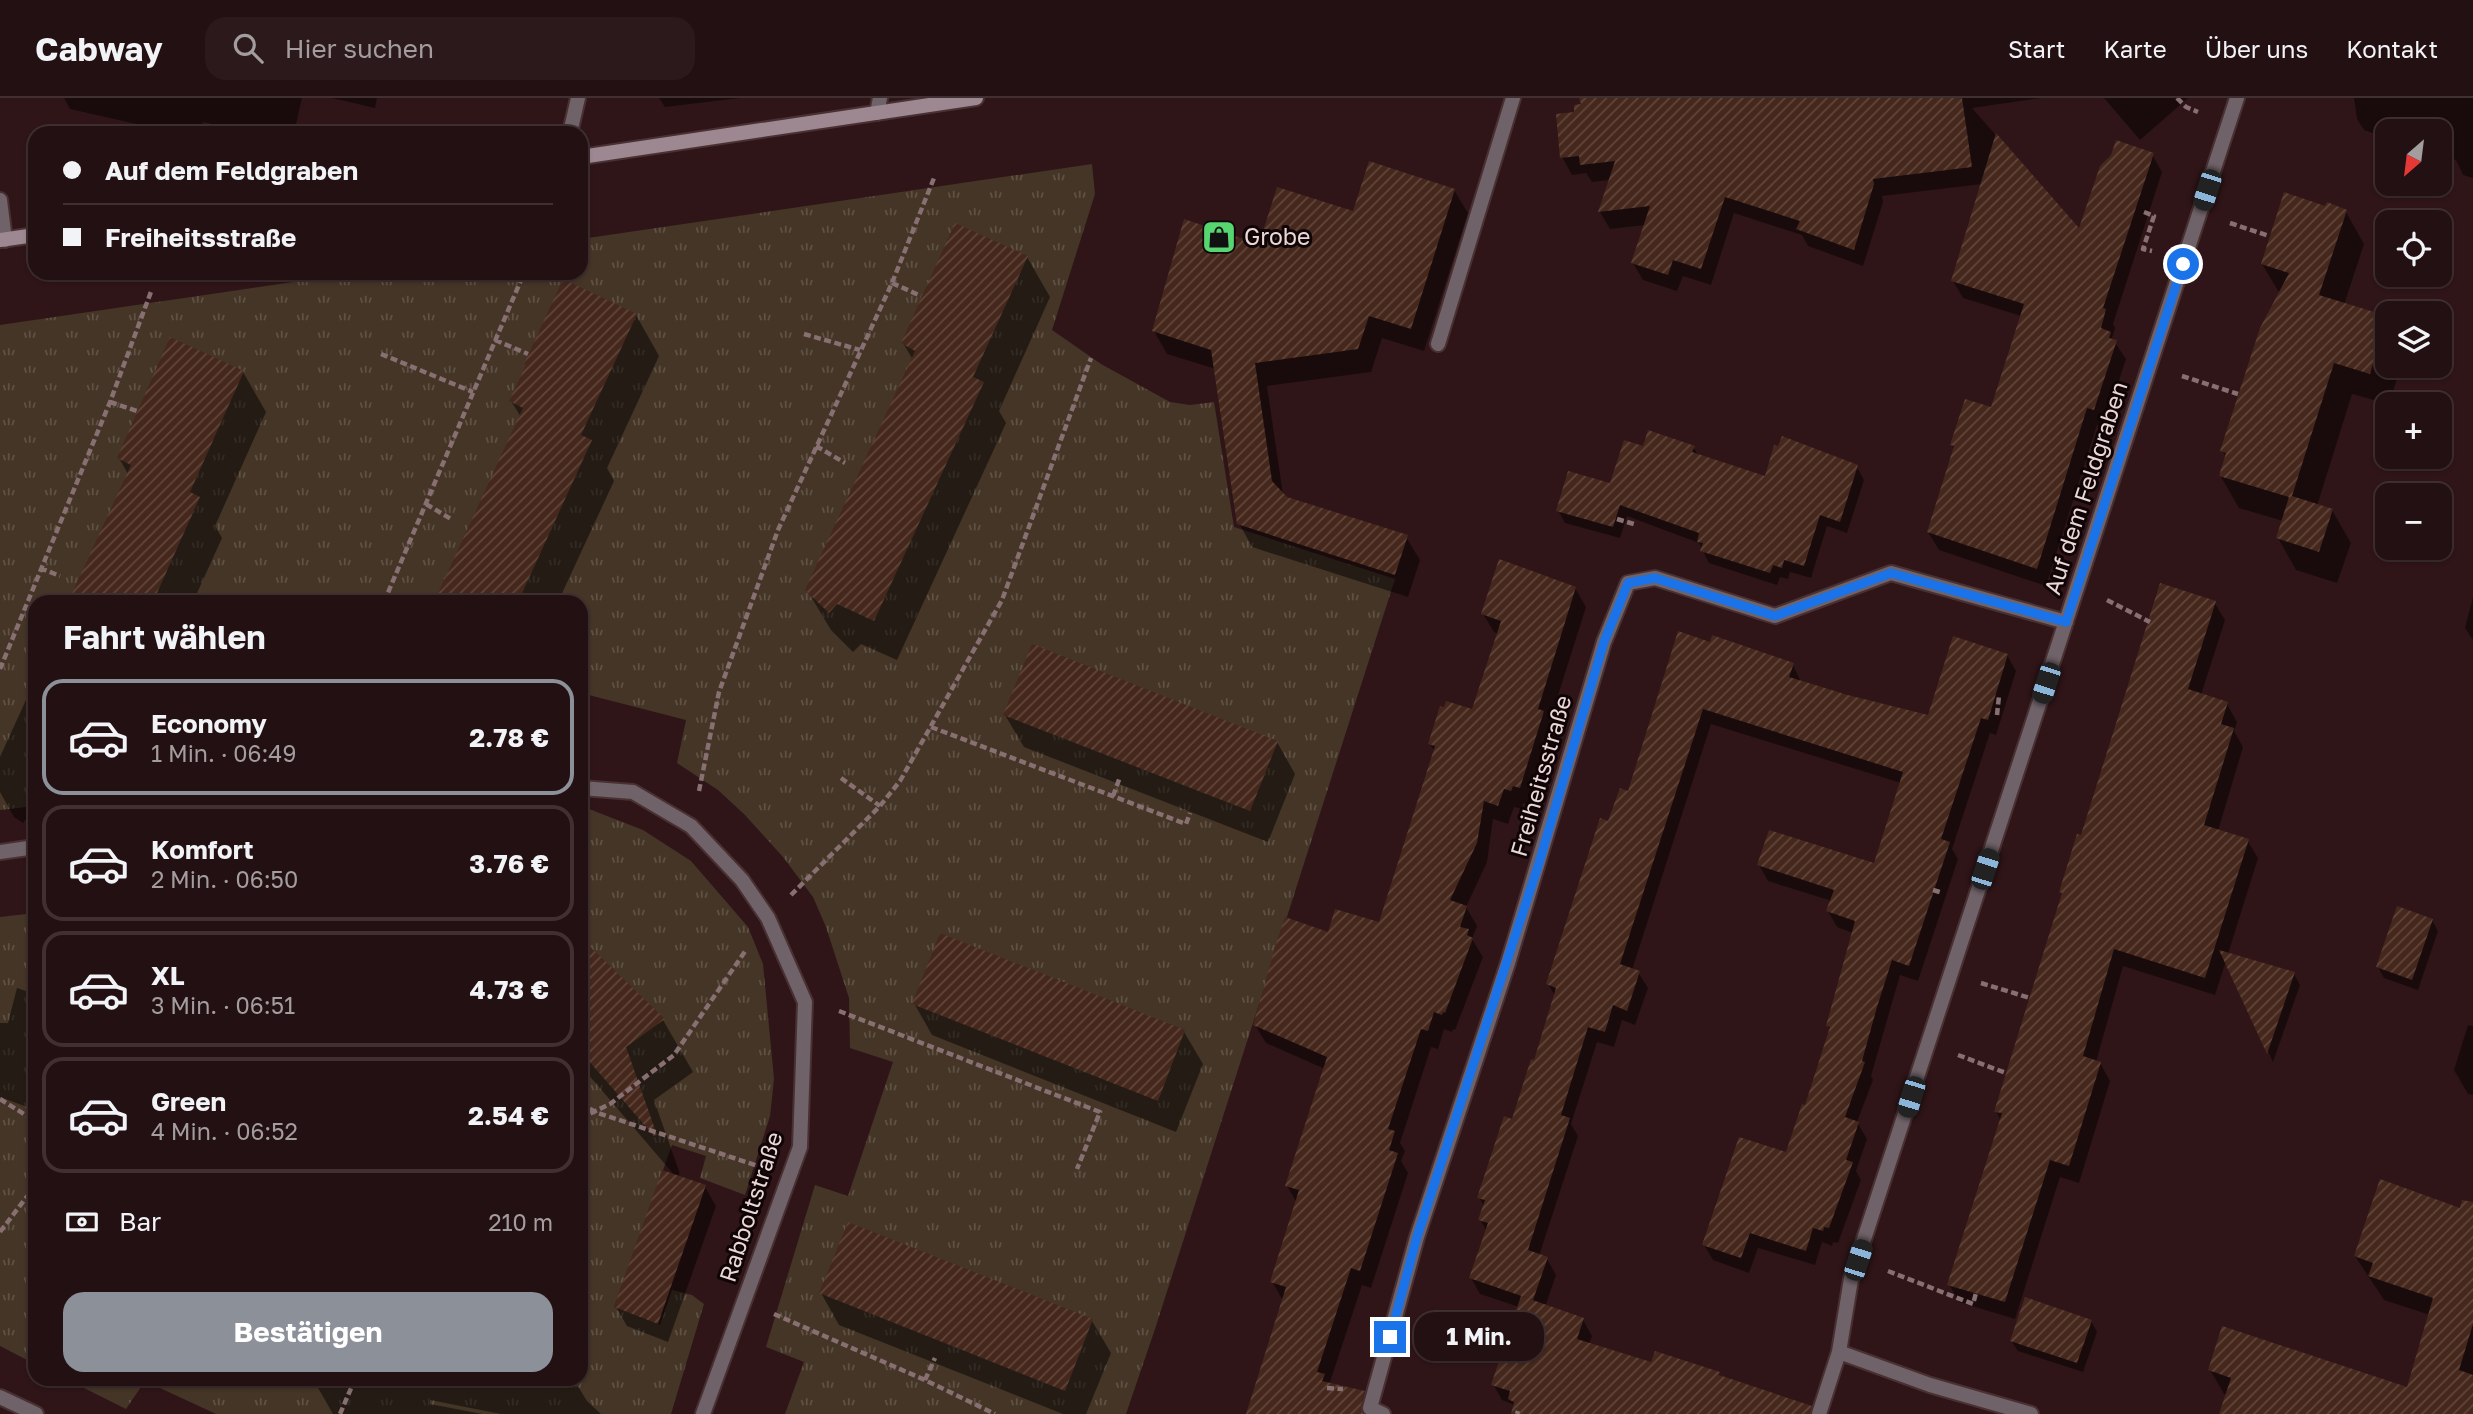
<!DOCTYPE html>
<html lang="de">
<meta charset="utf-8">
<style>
body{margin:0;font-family:"Golos Text",sans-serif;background:#2b191b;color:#f1f3f6;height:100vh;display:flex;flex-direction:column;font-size:26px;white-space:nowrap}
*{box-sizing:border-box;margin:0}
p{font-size:23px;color:#a39d9f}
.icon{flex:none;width:38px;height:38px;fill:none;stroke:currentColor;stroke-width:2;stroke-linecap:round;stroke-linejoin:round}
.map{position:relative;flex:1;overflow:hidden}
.side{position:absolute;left:28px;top:497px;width:560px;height:791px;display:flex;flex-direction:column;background:#231012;border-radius:21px;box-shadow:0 2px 5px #0004,0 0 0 2px #403032}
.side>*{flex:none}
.guide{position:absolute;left:28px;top:28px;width:560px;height:154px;border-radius:21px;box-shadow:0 2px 5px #0004,0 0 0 2px #403032;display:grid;align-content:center;height:154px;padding:0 35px;background:#231012}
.needle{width:46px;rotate:208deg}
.controls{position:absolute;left:2375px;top:21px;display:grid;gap:14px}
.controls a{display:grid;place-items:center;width:77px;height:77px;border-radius:14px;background:#231012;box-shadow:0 2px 5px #0004,0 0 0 2px #403032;font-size:35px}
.end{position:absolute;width:32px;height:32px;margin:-16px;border:9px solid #1a73e8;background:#fff;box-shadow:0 0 0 4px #fff}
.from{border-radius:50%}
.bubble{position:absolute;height:49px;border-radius:21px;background:#231012;box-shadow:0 2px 5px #0004,0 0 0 2px #403032;font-size:23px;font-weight:700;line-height:49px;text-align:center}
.car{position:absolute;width:21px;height:42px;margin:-21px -10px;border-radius:9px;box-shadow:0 0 5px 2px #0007;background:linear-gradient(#222 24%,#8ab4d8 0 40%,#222 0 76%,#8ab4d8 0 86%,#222 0)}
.guide b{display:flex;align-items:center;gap:24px;height:66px;font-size:26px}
.guide b+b{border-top:2px solid #403032}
.guide i{width:18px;height:18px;background:#f1f3f6}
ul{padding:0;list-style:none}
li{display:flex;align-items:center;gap:21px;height:116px;margin:0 14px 10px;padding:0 21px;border:4px solid #403032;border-radius:21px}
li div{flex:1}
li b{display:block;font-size:26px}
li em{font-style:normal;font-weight:700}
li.current{border-color:#8c9099}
li>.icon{width:63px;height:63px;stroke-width:1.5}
h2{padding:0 35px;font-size:32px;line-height:84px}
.pay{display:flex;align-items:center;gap:18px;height:77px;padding:0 35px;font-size:26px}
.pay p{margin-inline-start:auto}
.primary-button{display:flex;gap:14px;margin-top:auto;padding:14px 35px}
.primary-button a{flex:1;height:80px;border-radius:21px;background:#8c9099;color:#fff;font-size:28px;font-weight:700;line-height:80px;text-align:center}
header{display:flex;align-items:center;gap:42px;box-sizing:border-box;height:98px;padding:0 35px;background:#231012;border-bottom:2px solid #403032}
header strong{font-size:33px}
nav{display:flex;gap:38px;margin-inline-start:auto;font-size:24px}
.search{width:490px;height:63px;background:#2b191b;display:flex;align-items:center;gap:18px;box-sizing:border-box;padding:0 24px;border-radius:21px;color:#a39d9f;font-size:26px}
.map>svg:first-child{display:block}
.grass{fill:url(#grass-tufts)}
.shadow{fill:#0007}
.building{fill:url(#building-hatch)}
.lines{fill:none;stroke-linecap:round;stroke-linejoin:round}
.service-casing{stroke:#493033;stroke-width:18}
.minor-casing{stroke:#493033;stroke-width:18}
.secondary-casing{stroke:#493033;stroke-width:18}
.path{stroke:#876f72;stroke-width:4.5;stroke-dasharray:7 3.5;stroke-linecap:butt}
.service{stroke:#6f6268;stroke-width:14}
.minor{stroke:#6f6268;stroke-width:14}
.secondary{stroke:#9d8892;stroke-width:14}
.route{stroke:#1a73e8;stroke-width:9}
.labels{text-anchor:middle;stroke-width:6;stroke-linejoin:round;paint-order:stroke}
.poi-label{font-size:23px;fill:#ebd7d8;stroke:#100506;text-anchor:start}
.street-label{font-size:23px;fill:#ebd7d8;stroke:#100506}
</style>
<header>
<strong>Cabway</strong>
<div class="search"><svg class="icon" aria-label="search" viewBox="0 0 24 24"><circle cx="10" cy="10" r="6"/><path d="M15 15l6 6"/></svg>Hier suchen</div>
<nav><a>Start</a><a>Karte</a><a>Über uns</a><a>Kontakt</a></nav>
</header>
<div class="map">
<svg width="2473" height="1316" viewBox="0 0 2473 1316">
<defs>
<pattern id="grass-tufts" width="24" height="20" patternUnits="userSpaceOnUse" patternTransform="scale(1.75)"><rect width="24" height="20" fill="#443526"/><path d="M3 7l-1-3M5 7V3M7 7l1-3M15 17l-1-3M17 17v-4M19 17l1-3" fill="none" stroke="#5f5245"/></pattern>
<pattern id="building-hatch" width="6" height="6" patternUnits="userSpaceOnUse" patternTransform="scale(1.75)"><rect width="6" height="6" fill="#45271c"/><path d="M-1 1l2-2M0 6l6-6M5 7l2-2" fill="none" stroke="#60463c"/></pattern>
</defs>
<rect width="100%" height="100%" fill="#2f1518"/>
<path class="grass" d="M1092 66 1095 96 1052 232 1101 266 1170 304 1190 307 1214 304 1234 429 1395 481 1155 1231 1126 1316H785L804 1264 766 1249 815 1087 848 1098 893 964 850 950 849 900 826 829 813 799 783 759 744 716 718 692 677 665 686 622 581 595V504H35V708L0 712V227L355 175H581V141Z
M581 710 589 711 643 732 691 763 748 829 763 866 774 981 770 1018 745 1097 700 1080 706 1058 672 1047 614 1209 660 1227 672 1192 692 1197 704 1206 671 1316H216L145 1283 126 1311 66 1281H581Z
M35 815V1266L0 1248V819Z"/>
<path class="shadow" d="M64 0H302L294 35H252L203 24 201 35H176L70 11Z
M332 0H377L375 10Z
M659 0H740L665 9Z
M1581 0H2041L1972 10 2080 133 2152 56 2162 74 2113 226 2115 230 2112 240 2126 261 2104 329 2097 327 2046 488 1939 452 1928 434 1954 351 1952 347 1993 311 2021 218 1963 200 1953 183 1982 86 1882 98 1883 104 1863 168 1808 148 1802 137 1734 115 1711 187 1683 178 1677 193 1643 182 1633 165 1646 127 1610 131 1600 114 1610 82 1592 84 1586 75 1572 77 1562 59 1576 15 1583 7Z
M2104 0H2188L2140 42Z
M2354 0H2473V80L2463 77 2456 62 2440 57V33H2387V40L2364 32 2357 21Z
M1454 92 1468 115 1424 253 1382 240 1371 274 1267 288 1283 397 1286 401 1406 439 1420 462 1408 499 1252 449 1239 425 1216 271 1167 256 1154 233 1260 148 1355 115Z
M2326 110 2346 114 2364 146 2344 207 2387 220V268H2401L2389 306 2352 296 2317 408 2332 412 2351 445 2337 485 2296 472 2278 440 2283 423 2239 410 2220 377 2226 359 2222 352 2280 196 2262 166Z
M1027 159 1050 199 999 313 1006 325 897 562 861 546 853 554 831 532 807 492 913 262 903 245Z
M636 217 659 258 607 370 614 383 558 504H436L521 319 511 303Z
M243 274 266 314 215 428 222 440 193 504H70L128 376 119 360Z
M1693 349 1699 358 1766 380 1857 369 1864 382 1847 435 1827 428 1811 480 1790 474 1788 481 1780 479 1777 487 1709 465 1699 445 1627 418 1620 440 1565 425 1558 412 1611 387 1644 351Z
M1575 490 1586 509 1549 626 1553 633 1530 708 1523 705 1522 711 1514 709 1508 726 1493 721 1487 764 1466 809 1477 828 1472 841 1483 859 1455 932 1453 931 1452 934 1444 931 1438 951 1431 949 1400 1045 1405 1053 1401 1063 1408 1075 1371 1190 1362 1187 1329 1287 1335 1316H1248L1283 1203 1272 1183 1297 1105 1287 1088 1325 971 1266 945 1255 927 1329 836 1380 826 1435 654 1430 646 1473 613 1498 536 1494 534 1483 516Z
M2473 499V542L2465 530Z
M2214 504 2225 522 2201 597 2227 606 2237 624 2234 633 2243 649 2218 733 2247 742 2258 760 2228 856 2294 876 2300 887 2273 964 2226 863 2215 897 2123 868 2096 964 2100 965 2110 983 2079 1085 2060 1079 2015 1221 1959 1204 1949 1186 2001 1023 1996 1013 2063 798 2061 794 2082 740Z
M1679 536 1793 567 1801 584 1929 619 2007 557 2016 573 1996 637 1990 635 1952 751 1958 761 1918 883 1900 877 1871 978 1873 982 1857 1024 1867 1041 1856 1073 1861 1082 1838 1145 1833 1144 1832 1148 1822 1144 1815 1167 1758 1150 1749 1175 1713 1162 1704 1147 1787 1056 1806 1009 1831 933 1828 928 1853 835 1837 829 1828 813 1832 803 1768 783 1759 767 1875 768 1901 685 1711 626 1632 872 1638 874 1648 890 1635 927 1622 922 1614 949 1597 944 1571 1026 1578 1038 1539 1158 1547 1161 1556 1177 1545 1209 1583 1222 1592 1238 1589 1246 1653 1266 1719 1275 1721 1279 1779 1316H1518L1512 1306 1502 1302 1493 1286 1519 1209 1480 1196 1471 1180 1487 1133 1480 1122 1484 1108 1479 1099 1514 1023 1535 965 1555 898 1548 886 1609 725 1629 695Z
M35 582V710L23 725 14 719 0 694V659Z
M1005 617 1277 644 1295 676 1268 744 1024 649Z
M2432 822 2438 833 2418 892 2384 880 2378 869Z
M581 842 663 922 693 974 654 1002 680 1076 679 1075V1081L705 1089 716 1108 668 1244 627 1228 616 1209 676 1079 581 968Z
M17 890 35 896V1012L0 999V925H8Z
M914 905 1184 934 1203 966 1176 1034 932 937Z
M2468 927 2473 928V997L2468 996 2454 972Z
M2473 1116V1316H2221L2227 1297 2224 1296 2210 1272 2408 1292 2430 1217 2384 1202 2355 1158Z
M821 1195 1092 1223 1111 1255 1086 1316H1063L839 1227Z
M2091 1223 2097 1234 2083 1274 2018 1253 2011 1243Z
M313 1281H568L579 1290 587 1303 601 1316H501L430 1302V1306L482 1316H333Z"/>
<path class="building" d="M1579 0H1962L1972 69 1873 81 1874 86 1854 152 1796 131 1800 123 1725 99 1701 171 1673 162 1668 177 1631 165 1650 108 1598 114 1615 63 1580 67 1579 58 1560 60 1556 16 1574 14V7L1581 6Z
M1996 35 2079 130 2100 68 2111 57 2116 42 2154 55 2103 210 2106 211 2101 230 2111 234 2109 240 2117 242 2094 312 2087 310 2037 471 1927 434 1954 348 1950 347 1965 301 1991 309 2024 206 1951 183Z
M1369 63 1455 91 1411 231 1369 218 1358 251 1255 265 1272 383 1287 399 1408 437 1395 477 1237 426 1211 252 1152 233 1184 121 1259 146 1277 89 1353 113Z
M2284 94 2325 108 2327 104 2347 112 2319 197 2387 218 2370 276 2334 265 2292 398 2333 411 2319 454 2276 440 2289 399 2219 378 2226 355 2220 353 2260 230 2289 175 2261 166Z
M955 125 1028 158 973 279 984 284 874 523 837 506 829 515 805 492 915 253 901 245Z
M563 181 637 216 581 337 592 342 518 504H434L523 310 509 303 526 267 524 266Z
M170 239 244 273 190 394 200 399 153 504H68L131 367 117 360Z
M1648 332 1695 348 1692 354 1765 378 1774 347 1778 348 1782 338 1858 367 1840 424 1820 417 1804 468 1784 462 1782 470 1773 467 1770 475 1700 453 1703 445 1697 444 1699 435 1620 407 1613 429 1556 413 1568 373 1610 385 1624 342 1643 348Z
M1499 461 1576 489 1538 611 1544 613 1520 690 1513 688 1511 693 1504 691 1498 708 1484 703 1477 745 1450 802 1467 808 1460 829 1469 831 1467 837 1473 840 1445 915 1443 914 1442 917 1434 914 1428 933 1421 931 1388 1031 1395 1033 1389 1052 1398 1055 1360 1173 1351 1170 1317 1274 1325 1276 1322 1283 1365 1293 1361 1308 1363 1316H1246L1286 1189 1270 1184 1299 1092 1285 1088 1327 959 1253 927 1277 843 1285 819 1328 834 1335 811 1379 824 1435 648 1428 646 1440 608 1444 609 1446 603 1472 611 1501 523 1481 516Z
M2160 485 2216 503 2188 591 2228 604 2221 626 2234 630 2204 727 2249 741 2205 880 2114 851 2083 958 2101 964 2069 1068 2050 1062 2005 1204 1947 1187 2002 1015 1994 1014 2062 795 2059 794 2077 736 2081 737Z
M1678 533 1710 544 1712 537 1794 565 1789 579 1848 597 1928 617 1953 538 2008 556 1988 622 1981 620 1941 741 1950 744 1909 868 1892 862 1877 909 1862 963 1865 964 1845 1019 1859 1024 1846 1062 1853 1064 1829 1130 1824 1129 1823 1133 1813 1130 1806 1153 1750 1135 1741 1160 1702 1147 1739 1039 1786 1054 1802 1006 1805 1007 1830 929 1826 928 1855 823 1826 813 1834 792 1757 767 1769 732 1874 765 1903 674 1703 611 1620 866 1640 873 1627 913 1613 907 1605 934 1588 929 1561 1017 1570 1020 1528 1152 1548 1159 1533 1202 1469 1180 1488 1125 1478 1122 1485 1102 1477 1100 1504 1018 1512 1021 1531 961 1534 962 1556 890 1546 886 1600 720 1608 723 1620 690 1628 693Z
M1032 546 1278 643 1250 713 1003 617Z
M2397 808 2433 821 2412 882 2376 869Z
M940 835 1185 932 1158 1003 912 906Z
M581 840 665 921 626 949 657 1037 654 1038 581 954Z
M2219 852 2295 874 2267 956Z
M662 1072 706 1087 658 1226 614 1209Z
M2380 1081 2460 1110 2462 1102 2473 1104V1226L2459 1272 2473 1277V1316H2219L2231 1280 2208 1272 2222 1228 2407 1289 2433 1200 2368 1178 2373 1165 2354 1158Z
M848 1124 1093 1221 1065 1293 819 1195Z
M1521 1198 1584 1220 1577 1241 1651 1264 1655 1253 1720 1274 1719 1277 1812 1308 1810 1316H1511L1514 1304 1508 1301 1510 1293 1491 1287Z
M2025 1199 2092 1222 2077 1265 2010 1243Z"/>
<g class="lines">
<g class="service-casing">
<path id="service" d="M1438 246 1513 0"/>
</g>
<g class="minor-casing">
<path id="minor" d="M877 15 880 0
M570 35 578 0
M0 102 5 142
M581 690 633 694 691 728 742 782 768 820 805 904 800 1049 703 1316
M0 754 35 749
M1839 1254 1930 1287 2031 1316
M0 1299 36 1316
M1383 1316 1370 1310 1417 1139 1508 865 1604 544 1628 485 1655 480 1775 518 1891 475 2066 524
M1819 1316 1839 1254 1851 1181 2237 0"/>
</g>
<g class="secondary-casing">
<path id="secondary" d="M581 59 976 0
M0 142 35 137"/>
</g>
<path class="path" d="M2177 0 2186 9 2198 14
M2144 114 2154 118 2143 151 2152 153
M2230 125 2269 138
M892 185 921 198
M804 236 860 252
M495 242 528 256
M381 256 473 294
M2182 278 2238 296
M110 304 137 313
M816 348 845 365
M426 406 451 421
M1617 421 1637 427
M40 470 60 478
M2107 502 2150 524
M384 504 524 175
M0 571 110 304 152 191
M1997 617 1999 598
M931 629 1186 726 1190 715
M841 680 880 708
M699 693 719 594 778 432 892 185 934 80
M1113 698 1120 679
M1933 792 1943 795
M791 797 880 708 900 683 1002 502 1091 260
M1981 885 2030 900
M839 913 1100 1014 1077 1071
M1958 957 2006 975
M0 1001 35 1023
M581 1005 595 1014 758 1068
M581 1020 610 1006 674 957 746 852
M0 1134 35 1088
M1888 1173 1973 1206 1976 1195
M774 1216 925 1282 995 1316
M925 1282 935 1260
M1327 1290 1343 1291
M340 1316 355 1281
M1517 1316 1518 1313"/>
<use href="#service" class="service"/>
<use href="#minor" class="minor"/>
<use href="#secondary" class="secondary"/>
</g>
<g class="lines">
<path class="route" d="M1390 1239 1417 1139 1539 765 1604 544 1628 485 1655 480 1775 518 1891 475 2066 524 2183 166"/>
</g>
<defs>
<g id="shop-square" transform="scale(1.75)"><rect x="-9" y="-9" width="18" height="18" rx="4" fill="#57d570" stroke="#100506"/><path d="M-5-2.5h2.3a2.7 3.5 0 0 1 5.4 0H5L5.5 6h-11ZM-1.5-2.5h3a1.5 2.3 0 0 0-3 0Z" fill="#111"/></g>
</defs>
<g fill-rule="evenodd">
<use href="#shop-square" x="1219" y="139"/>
</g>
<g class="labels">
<g class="poi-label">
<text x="1244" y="147">Grobe</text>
</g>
<g class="street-label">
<text transform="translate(2086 390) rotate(-72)" y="8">Auf dem Feldgraben</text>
<text transform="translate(1541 678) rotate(-74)" y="8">Freiheitsstraße</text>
<text transform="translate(751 1109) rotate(-72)" y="8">Rabboltstraße</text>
</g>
</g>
</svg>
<div class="controls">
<a><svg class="needle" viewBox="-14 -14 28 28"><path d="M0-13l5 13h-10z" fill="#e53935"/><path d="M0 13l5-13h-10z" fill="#a39d9f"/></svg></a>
<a><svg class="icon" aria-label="locate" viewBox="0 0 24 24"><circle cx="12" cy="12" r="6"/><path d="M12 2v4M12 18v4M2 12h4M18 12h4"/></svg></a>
<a><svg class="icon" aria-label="layers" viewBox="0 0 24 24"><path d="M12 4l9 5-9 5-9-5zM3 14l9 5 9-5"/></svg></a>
<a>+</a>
<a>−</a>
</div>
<i class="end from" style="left:2183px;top:166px"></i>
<i class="end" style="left:1390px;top:1239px"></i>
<div class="bubble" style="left:1414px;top:1214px;width:130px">1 Min.</div>
<i class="car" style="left:2207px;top:92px;rotate:198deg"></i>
<i class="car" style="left:2046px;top:585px;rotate:198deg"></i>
<i class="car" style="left:1985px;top:771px;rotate:18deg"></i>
<i class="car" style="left:1911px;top:999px;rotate:197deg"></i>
<i class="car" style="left:1858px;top:1162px;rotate:18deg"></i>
<div class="guide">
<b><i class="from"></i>Auf dem Feldgraben</b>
<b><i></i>Freiheitsstraße</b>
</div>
<section class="side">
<h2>Fahrt wählen</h2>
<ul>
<li class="current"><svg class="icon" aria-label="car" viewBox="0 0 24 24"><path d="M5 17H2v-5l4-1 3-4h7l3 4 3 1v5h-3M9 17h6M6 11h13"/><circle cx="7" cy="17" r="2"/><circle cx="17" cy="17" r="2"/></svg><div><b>Economy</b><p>1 Min. · 06:49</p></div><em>2.78 €</em></li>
<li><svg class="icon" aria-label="car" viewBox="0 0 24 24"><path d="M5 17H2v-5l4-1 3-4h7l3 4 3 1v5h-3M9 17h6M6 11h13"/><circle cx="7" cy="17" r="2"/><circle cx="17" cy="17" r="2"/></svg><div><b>Komfort</b><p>2 Min. · 06:50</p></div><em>3.76 €</em></li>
<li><svg class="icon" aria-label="car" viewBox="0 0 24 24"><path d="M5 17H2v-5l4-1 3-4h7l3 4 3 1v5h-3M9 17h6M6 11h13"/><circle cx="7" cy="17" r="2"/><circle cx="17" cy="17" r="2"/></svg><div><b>XL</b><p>3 Min. · 06:51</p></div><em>4.73 €</em></li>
<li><svg class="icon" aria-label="car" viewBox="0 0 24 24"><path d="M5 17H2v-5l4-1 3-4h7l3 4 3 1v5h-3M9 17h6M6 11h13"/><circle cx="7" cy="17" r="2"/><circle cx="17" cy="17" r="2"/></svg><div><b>Green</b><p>4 Min. · 06:52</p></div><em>2.54 €</em></li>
</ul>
<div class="pay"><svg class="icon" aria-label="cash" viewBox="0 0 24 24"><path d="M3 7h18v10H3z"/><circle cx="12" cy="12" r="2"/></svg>Bar<p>210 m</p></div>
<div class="primary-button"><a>Bestätigen</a></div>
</section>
</div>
